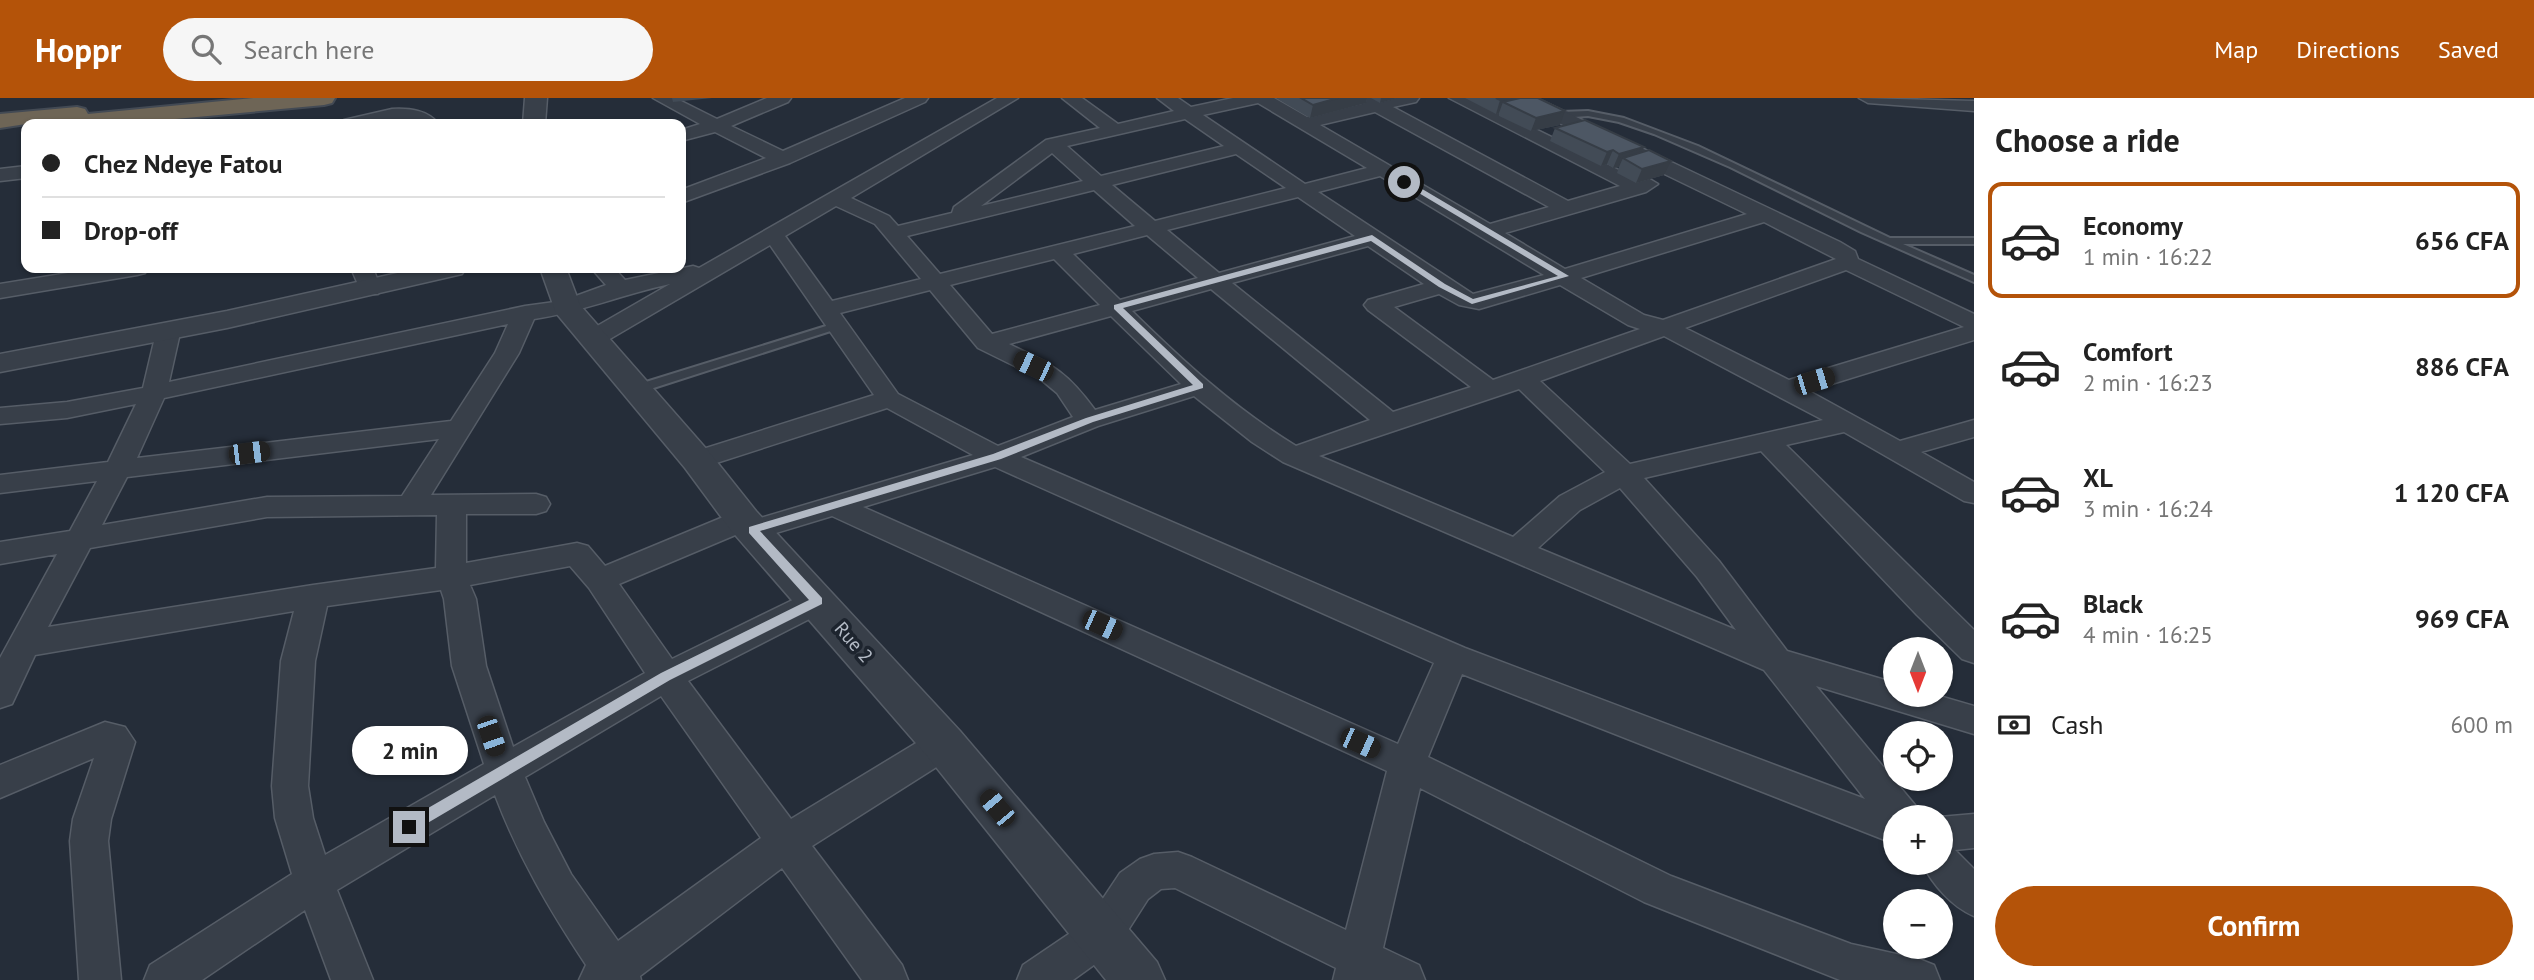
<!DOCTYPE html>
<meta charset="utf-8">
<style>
body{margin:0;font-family:"PT Sans",sans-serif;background:#f6f6f6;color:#222;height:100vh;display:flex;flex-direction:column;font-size:26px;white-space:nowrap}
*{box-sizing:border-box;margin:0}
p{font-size:23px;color:#767676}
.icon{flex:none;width:38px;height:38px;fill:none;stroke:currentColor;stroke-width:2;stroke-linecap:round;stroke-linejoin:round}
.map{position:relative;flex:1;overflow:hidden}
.details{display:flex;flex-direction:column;background:#fff;width:560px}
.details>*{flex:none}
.top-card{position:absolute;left:21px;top:21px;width:665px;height:154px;border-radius:14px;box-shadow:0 2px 5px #0004;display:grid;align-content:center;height:154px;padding:0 21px;background:#fff}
.needle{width:46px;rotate:180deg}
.buttons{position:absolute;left:1883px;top:539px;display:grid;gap:14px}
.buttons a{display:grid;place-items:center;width:70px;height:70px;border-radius:50%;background:#fff;box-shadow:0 2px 5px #0004;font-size:35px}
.end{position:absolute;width:32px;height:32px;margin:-16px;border:9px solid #b3bac5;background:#111;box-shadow:0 0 0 4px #111}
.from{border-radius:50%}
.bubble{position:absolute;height:49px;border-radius:24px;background:#fff;box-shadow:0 2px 5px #0004;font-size:23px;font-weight:700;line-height:49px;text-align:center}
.car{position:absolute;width:21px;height:42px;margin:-21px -10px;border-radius:9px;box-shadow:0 0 5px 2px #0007;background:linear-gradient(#222 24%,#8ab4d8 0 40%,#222 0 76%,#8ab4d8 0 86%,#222 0)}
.top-card b{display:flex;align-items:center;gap:24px;height:66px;font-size:26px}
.top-card b+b{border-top:2px solid #e0e0e0}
.top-card i{width:18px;height:18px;background:#222}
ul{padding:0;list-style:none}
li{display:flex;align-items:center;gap:21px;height:116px;margin:0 14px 10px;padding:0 7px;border:4px solid transparent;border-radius:14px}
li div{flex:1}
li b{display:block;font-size:26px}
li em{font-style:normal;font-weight:700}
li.current{border-color:#b45309}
li>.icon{width:63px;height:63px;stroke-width:1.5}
h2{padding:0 21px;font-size:32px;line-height:84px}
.pay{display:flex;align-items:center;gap:18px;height:77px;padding:0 21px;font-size:26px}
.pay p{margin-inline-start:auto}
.button{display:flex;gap:14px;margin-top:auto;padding:14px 21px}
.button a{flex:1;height:80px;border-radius:42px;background:#b45309;color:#fff;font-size:28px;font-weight:700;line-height:80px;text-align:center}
header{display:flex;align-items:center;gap:42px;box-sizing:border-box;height:98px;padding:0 35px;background:#b45309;color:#fff}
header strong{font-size:33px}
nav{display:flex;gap:38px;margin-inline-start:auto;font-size:24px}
.search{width:490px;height:63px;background:#f6f6f6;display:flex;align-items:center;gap:18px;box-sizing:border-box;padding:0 24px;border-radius:38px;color:#767676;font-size:26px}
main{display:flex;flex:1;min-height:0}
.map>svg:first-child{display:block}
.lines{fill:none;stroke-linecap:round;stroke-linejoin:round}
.service-casing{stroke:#565d67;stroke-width:4}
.minor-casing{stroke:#565d67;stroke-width:3}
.tertiary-casing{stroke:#565d67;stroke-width:3}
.motorway-casing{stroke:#434a54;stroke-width:4}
.service{fill:#383f49;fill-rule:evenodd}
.minor{fill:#383f49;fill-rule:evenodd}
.tertiary{fill:#383f49;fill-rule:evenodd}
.motorway{fill:#6e6556;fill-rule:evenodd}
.wall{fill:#424b56}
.shaded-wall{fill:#363d46}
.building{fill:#4d5764;stroke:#363d46;stroke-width:2}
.route{fill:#b3bac5}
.labels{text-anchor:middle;stroke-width:7;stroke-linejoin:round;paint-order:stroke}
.street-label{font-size:19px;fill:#b3bac5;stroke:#1d242e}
</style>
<header>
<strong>Hoppr</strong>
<div class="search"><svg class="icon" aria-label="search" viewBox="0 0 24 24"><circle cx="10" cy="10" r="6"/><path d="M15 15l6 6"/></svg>Search here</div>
<nav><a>Map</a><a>Directions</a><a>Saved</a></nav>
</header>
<main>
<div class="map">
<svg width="1974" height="882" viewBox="0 0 1974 882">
<rect width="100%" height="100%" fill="#252d39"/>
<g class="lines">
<g class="service-casing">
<path id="service" d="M1588 13 1624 20 1698 48 1890 140H1974V146H1903L1974 177V184L1861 134 1730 69 1654 36 1619 24 1588 18 1560 20 1556 17 1560 14Z
M839 224 845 227 843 229 641 294H633L631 291 633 288Z"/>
</g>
<g class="minor-casing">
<path id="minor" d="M653 0H675L717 21 767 0H791L788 4 731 28 783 53 905 0H928L925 4 790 65 681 105V92L766 60 715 34 681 43V32L700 26Z
M997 0H1018L851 100 889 118 898 128 952 115 954 109 1046 42 1100 30 1062 0H1082L1118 26 1174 13 1157 0H1178L1191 9 1233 0H1274L1307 19 1362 6 1354 0H1419L1416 4 1393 9 1568 103 1620 88 1449 0H1472L1639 82 1648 80 1658 86 1646 94 1505 135 1565 171 1747 116 1516 4 1513 0H1536L1840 144 1855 153 1858 161 1974 216V242L1809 293 1900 343 1974 322V339L1921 354 1974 384V405L1964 403 1844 334 1786 347 1974 532V565L1962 561 1917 517 1761 353 1644 380 1719 463 1787 553 1895 585V597H1936L1974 608V636L1816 588 1915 707 1921 719H1895V746L1462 576 1428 659 1671 778 1851 846 1919 861 1934 867 1940 882H1840L1644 804 1420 690 1383 850 1419 867 1425 882H1333L1336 870 1175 790 1161 791 1148 801 1116 851 1073 882H1017L1023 867 1088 823 1120 775 1140 761 1154 756 1178 754 1192 759 1346 832 1387 673 832 418 753 442 743 439 740 435 619 486 672 561 807 495 818 491 829 495 834 503 829 511 688 583 791 721 931 636 944 631 957 636 962 646 957 656 812 748 902 867 908 882H862L782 770 640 878 641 882H579L586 867C549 811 519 760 495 697L337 792 373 882H331L305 812 202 882H144L150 867 292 776 275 720 272 688 281 563 294 513 35 557 12 606 0 610V560L57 456 0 466V444L70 433 97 383 0 395V377L108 364 136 306 67 320 0 326V310L67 304 143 290 156 235 160 230 168 228 176 230 180 235 169 284 525 208 562 203 606 187 591 170H614L625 182 693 168 699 170ZM1258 5 1367 70 1305 86 1203 17ZM1375 14 1549 109 1490 126 1320 27ZM1185 21 1224 48 1101 78 1067 48ZM1052 55 1083 83 981 108ZM1236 56 1286 90 1155 123 1112 87ZM1380 78 1544 177 1473 196 1318 94ZM1094 92 1135 128 940 176 907 138ZM1298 99 1355 138 1219 175 1167 132ZM836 108 875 126 921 181 832 203 785 138ZM1764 124 1836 161 1663 222 1644 217 1581 180ZM1147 137 1198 180 1120 202 1073 156ZM770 147 874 297 687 356 683 362 687 368 697 371 707 368 887 310 973 357 757 421 753 415 743 412 733 415 605 468 588 448 577 445 466 465V416H536L546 413 550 406 546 399 536 396 431 397 519 255 534 221C581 214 624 196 670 186L585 235 582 240 585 245 594 247 603 245ZM1368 148 1424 186 1368 202 1364 207 1368 212 1471 289 1393 314 1232 185ZM1054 161 1100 207 992 236 950 187ZM1846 172 1964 229 1789 282 1685 230ZM1560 187 1628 227 1640 231 1493 282 1394 209 1439 196 1459 207 1479 211ZM1211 191 1370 322 1296 348C1234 310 1183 263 1132 213ZM930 192 978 250 1039 280 1057 295 1073 319 998 348 898 296 840 215ZM1111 218 1181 286 1095 312C1066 272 1052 267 1009 246ZM508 226 495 255 451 323 137 360 164 300ZM1664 238 1823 322 1630 366 1540 283ZM1519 291 1605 374 1560 398 1513 439 1319 358ZM1194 298 1252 344 1283 364 1764 572 1865 701 1465 550 1021 359 1098 328ZM439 341 402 398 267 399 102 427 127 379ZM995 369 1434 565 1398 646 863 409ZM1620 390 1697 479 1736 532 1538 450 1580 412ZM437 417 436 470 313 487 48 529 90 450 267 419ZM570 468 589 490 645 575 513 649 486 568 476 501 470 487ZM441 492 444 501 452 568 484 666 325 757 313 720 308 688 315 563 327 508ZM661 598 761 740 618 843 571 776 544 724 525 679Z
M1859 0 1974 3V13L1868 5Z
M392 11C410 10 427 12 439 26 425 27 415 21 401 21 381 22 362 27 341 26L344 22Z
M26 68V80L0 83V71Z
M99 170H148L145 175 137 177 0 200V186Z
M351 170H373L381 191 378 196H362Z
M105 624 125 629 135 644 111 721 108 743 121 882H79L70 743 73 721 94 660 0 700V667Z
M1974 716V750L1955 752 1974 771V818C1952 809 1932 786 1922 765H1941L1940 719Z"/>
</g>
<g class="tertiary-casing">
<path id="tertiary" d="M525 0H547L545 26H523Z
M420 170H466L462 176 227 230 0 274V256L227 213Z
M540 170H566L580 207 709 354 756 413 960 633 1157 864 1165 882H1106L928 659 730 431 685 370 556 215Z"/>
</g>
<g class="motorway-casing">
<path id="motorway" d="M253 0H335L332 5 324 7 122 26H26L0 30V16L77 9 85 11 88 16Z"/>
</g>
<use href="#service" class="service"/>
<use href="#minor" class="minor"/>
<use href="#tertiary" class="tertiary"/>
<use href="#motorway" class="motorway"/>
</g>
<path class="wall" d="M672 0H712L673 4Z
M1276 0H1367L1366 5 1310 20Z
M1371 0H1397L1380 5Z
M1465 0H1538L1560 27 1531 33 1499 18V15L1496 16Z
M1555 30 1641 54 1664 77 1636 85 1617 75 1619 69 1613 70 1607 66 1601 68 1550 43Z"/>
<path class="shaded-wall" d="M1338 0H1367L1366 5 1310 20 1313 7Z
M1381 0H1397L1380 5Z
M1511 0H1528L1503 4 1499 15 1496 16 1500 2Z
M1565 13 1560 27 1531 33 1536 20Z
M1644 49 1637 63 1623 60 1619 69 1613 70 1619 56Z
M1613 52 1607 66 1601 68 1607 54Z
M1671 63 1664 77 1636 85 1642 71Z"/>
<path class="building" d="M1301 0H1338L1313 7Z
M1496 0H1511L1500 2Z
M1520 0H1538L1565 13 1536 20 1503 4Z
M1585 22 1644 49 1619 56 1613 52 1607 54 1555 30Z
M1649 52 1671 63 1642 71 1623 60Z"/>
<path class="route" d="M1402 82H1407L1569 178 1472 206 1439 189 1371 143 1123 210 1203 286V290L1093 324 1001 361 760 433 822 500V506L670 582 414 733H404L402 729 404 724 661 575 809 502 749 435V429L993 356 1086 320 1193 287 1114 211V207L1372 137 1445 186 1473 201 1558 178 1402 85Z"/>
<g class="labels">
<g class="street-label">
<text transform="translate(854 544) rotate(49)" y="7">Rue 2</text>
</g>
</g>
</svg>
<div class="buttons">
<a><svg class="needle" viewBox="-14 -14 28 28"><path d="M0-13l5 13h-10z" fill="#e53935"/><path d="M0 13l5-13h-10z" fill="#767676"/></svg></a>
<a><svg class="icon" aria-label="locate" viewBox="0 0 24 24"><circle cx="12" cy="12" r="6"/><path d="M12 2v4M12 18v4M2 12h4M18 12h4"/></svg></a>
<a>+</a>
<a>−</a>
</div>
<i class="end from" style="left:1404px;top:84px"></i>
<i class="end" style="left:409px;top:729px"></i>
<div class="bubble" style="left:352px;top:628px;width:116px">2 min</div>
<i class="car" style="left:1033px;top:268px;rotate:295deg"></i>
<i class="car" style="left:1814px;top:283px;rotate:73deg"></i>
<i class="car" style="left:249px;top:355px;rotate:83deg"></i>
<i class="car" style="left:1102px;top:527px;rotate:114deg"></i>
<i class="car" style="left:491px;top:638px;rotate:161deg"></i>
<i class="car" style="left:1360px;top:645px;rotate:114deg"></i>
<i class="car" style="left:997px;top:710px;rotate:320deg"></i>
<div class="top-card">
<b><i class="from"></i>Chez Ndeye Fatou</b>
<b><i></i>Drop-off</b>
</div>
</div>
<section class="details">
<h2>Choose a ride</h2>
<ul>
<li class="current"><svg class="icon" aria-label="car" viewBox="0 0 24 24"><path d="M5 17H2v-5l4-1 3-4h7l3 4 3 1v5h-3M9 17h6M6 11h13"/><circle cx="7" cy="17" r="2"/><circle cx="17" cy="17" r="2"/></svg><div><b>Economy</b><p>1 min · 16:22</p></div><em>656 CFA</em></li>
<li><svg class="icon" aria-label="car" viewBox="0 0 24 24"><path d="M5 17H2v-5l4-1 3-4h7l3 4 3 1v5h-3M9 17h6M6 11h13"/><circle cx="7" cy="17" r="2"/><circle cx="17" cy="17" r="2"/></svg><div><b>Comfort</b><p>2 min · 16:23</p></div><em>886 CFA</em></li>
<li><svg class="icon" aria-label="car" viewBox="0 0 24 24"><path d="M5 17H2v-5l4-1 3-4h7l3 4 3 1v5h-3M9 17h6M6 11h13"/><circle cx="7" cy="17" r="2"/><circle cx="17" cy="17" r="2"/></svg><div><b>XL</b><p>3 min · 16:24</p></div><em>1 120 CFA</em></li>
<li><svg class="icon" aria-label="car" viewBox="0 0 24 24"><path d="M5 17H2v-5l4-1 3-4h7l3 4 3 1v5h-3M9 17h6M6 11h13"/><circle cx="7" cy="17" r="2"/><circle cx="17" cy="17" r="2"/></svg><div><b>Black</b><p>4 min · 16:25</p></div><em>969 CFA</em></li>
</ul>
<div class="pay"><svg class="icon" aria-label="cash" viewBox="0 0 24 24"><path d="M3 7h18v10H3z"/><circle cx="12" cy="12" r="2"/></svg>Cash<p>600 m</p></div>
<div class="button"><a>Confirm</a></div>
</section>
</main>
